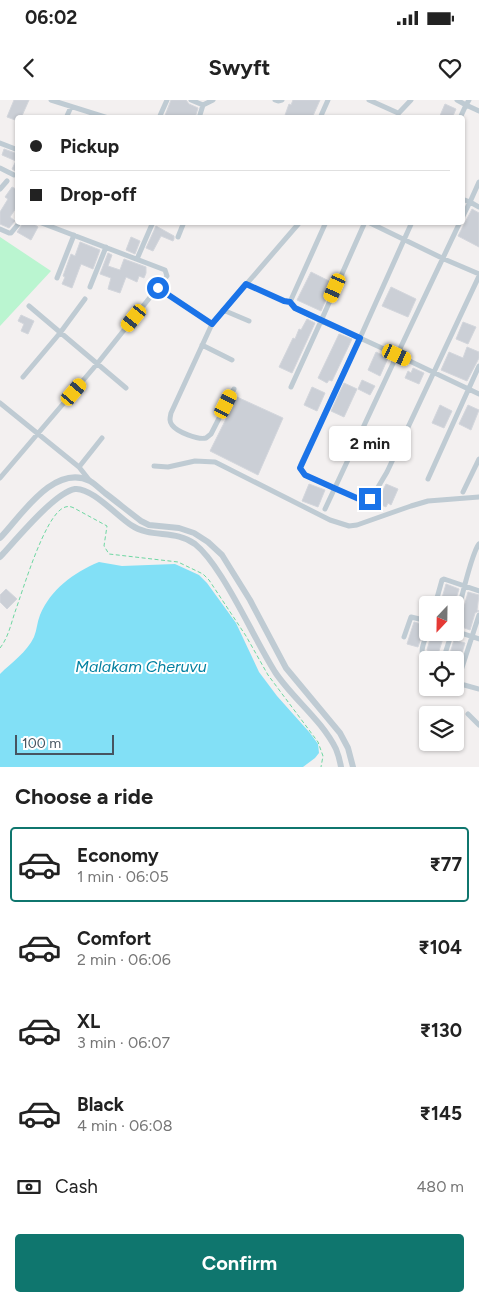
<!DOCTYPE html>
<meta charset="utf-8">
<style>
body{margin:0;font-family:Figtree,sans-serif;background:#f6f6f6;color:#222;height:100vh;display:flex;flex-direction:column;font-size:19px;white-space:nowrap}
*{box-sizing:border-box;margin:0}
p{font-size:16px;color:#767676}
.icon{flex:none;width:28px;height:28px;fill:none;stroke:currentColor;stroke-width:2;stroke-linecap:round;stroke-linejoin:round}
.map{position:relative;height:667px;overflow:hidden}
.side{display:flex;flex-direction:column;background:#fff;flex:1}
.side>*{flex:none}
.top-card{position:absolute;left:15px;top:15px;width:450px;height:110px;border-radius:5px;box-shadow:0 1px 4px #0004;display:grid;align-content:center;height:110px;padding:0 15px;background:#fff}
.needle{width:32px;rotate:202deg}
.controls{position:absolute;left:419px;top:496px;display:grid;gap:10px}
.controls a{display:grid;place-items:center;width:45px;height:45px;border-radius:5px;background:#fff;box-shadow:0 1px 4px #0004;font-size:25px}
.scale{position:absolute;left:15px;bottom:12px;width:99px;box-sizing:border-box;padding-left:5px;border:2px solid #465460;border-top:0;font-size:14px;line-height:18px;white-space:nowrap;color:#465460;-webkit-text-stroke:4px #fff;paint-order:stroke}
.end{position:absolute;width:22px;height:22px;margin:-11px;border:6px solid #1a73e8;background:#fff;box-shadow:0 0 0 2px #fff}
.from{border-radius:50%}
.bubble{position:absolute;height:35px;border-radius:5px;background:#fff;box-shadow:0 1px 4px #0004;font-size:16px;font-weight:700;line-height:35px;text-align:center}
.car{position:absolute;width:15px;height:30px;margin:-15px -8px;border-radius:6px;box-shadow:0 0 4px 1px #0007;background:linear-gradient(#f5c518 24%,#345 0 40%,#f5c518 0 76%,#345 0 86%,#f5c518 0)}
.top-card b{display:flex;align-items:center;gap:18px;height:48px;font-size:19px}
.top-card b+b{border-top:1px solid #e0e0e0}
.top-card i{width:12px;height:12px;background:#222}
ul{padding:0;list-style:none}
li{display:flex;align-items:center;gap:15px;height:75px;margin:0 10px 8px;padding:0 5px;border:2px solid transparent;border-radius:5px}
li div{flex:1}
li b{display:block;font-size:19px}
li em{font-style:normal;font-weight:700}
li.active{border-color:#0f766e}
li>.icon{width:45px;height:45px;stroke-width:1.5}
h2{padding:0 15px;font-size:22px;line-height:60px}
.pay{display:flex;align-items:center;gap:12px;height:55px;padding:0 15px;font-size:19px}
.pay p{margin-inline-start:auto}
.cta{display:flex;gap:10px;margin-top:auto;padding:10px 15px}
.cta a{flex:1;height:58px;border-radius:5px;background:#0f766e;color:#fff;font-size:20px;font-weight:700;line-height:58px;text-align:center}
.status{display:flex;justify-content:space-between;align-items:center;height:35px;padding:0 25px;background:#fff;direction:ltr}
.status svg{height:14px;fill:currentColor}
header{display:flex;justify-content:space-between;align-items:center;height:65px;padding:0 15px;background:#fff;font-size:22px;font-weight:700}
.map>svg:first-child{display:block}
.green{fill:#baf5d0}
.water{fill:#82e0f6}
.building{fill:#cbcfd6;stroke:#d3d6dc}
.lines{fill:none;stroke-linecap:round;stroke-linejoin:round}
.path{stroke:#6ed7a2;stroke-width:1;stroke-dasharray:4 2.5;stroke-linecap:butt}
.service{stroke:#bfcbd3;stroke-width:2.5}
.minor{stroke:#bfcbd3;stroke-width:5}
.tertiary{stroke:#bfcbd3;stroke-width:6}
.route{stroke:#1a73e8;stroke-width:6}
.labels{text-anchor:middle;stroke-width:4;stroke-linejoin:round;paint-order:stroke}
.water-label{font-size:16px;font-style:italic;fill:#0380a0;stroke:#fff}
</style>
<div class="status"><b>06:02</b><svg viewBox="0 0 49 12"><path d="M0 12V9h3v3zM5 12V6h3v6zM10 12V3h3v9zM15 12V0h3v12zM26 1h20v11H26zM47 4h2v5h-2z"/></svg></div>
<header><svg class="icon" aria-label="back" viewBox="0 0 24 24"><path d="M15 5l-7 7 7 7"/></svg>Swyft<svg class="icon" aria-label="heart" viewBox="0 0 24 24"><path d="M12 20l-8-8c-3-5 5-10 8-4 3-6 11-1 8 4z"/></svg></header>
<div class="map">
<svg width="479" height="667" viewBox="0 0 479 667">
<rect width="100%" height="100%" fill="#f3f0f0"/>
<path class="green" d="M0 137 51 171 0 226Z"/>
<path class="water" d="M99 462 122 466 175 464 199 475 207 483 236 523 259 572 277 596 310 633 318 644 319 653 315 658 303 667H0V574C11 563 27 552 34 537 37 530 37 522 40 515 51 489 73 473 99 462Z"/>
<path class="building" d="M14 0H29L21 18H18V21L7 17Z
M171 0H186L189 4 198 8 195 18H164Z
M293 0H320L312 18H284L289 4 291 5Z
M445 4 456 9 452 18H439Z
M4 49 18 54 17 72 12 69 16 61 2 55Z
M12 87 18 90V105L10 117 15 121 9 128 0 124V112L8 99 5 97Z
M472 109 479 113V147L458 136Z
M24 122H31L38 127 31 140 17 132Z
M156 126 174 136V139L173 141 161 136 153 151 146 148Z
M131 137 140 141 135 154 126 150Z
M80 142 100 150 93 169 81 164 72 188 62 184 65 177 63 176 71 154 75 156Z
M108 153 112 155 108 166 120 170 124 159 146 167V173L144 178 139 176 137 182 126 177 120 193 108 189 111 178 100 174Z
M311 172 333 183 321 211 297 200Z
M391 187 416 199 408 217 382 206Z
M21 215 34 221 28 234 21 231 24 224 18 221Z
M307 219 315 223 292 273 279 267 293 238 295 239 299 229 301 230Z
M463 222 476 227 468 244 456 239Z
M339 234 352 239 332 281 329 280 327 283 318 278Z
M467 247 479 252V258L467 281 441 270 449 252 463 258Z
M376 252 388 258 380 276 368 270Z
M413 268 424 273 419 284 405 278 408 271 411 273Z
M362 280 375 286 370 295 358 289Z
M344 283 357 289 344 317 331 311Z
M312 287 325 293 317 311 304 305Z
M237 297 283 318 258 375 210 351Z
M440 305 452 311 444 328 432 323Z
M468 305 479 310 471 330 459 324Z
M369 331 381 337 373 354 361 348Z
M309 384 325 390 318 407 302 401Z
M386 384 398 389 391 405 388 403 386 407 377 403Z
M446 484 459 489 454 505H440Z
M6 489 17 499 7 509 0 502V495Z
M468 492 479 495 477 510 479 511 475 513 470 530 459 526Z
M414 522 425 525 418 547 407 544Z
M432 532H445L438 554 427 550Z
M454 540 465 543 455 575V560H448Z"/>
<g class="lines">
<path class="path" d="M0 548C8 538 11 524 15 512 23 490 44 418 63 408 67 406 70 406 74 408L107 426 104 446 109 454 178 462 203 474 209 480 246 536 268 575 318 642 323 656 321 667"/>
<path class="service" d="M247 185 290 202"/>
<path class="minor" d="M51 0 108 18
M191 0 203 5
M275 0 278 1 282 0
M369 0 398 13
M457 0 466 5 460 18
M469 0 466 5 479 11
M66 18 71 7
M159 18 167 0
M199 18 203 5 213 0
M320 18 328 0
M394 18 411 0
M0 43 18 50
M0 68 14 75
M0 89 7 81
M462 99 470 102 479 82
M462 118 470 102 479 107
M365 122 321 221 360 238 412 122
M368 122 444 159 479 174
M460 122 397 255 360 238 301 364 300 368 305 375 359 399 365 400 371 399 387 372 479 176
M0 129 9 133H11L20 122
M178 137 184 122
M137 159 153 122
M57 178 74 135
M90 187 106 147
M158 188 212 224
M29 206 126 288
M223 210 249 221
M202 245 232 260
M23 277 60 233 85 199
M291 287 321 221 295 208 290 202 326 122
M234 289 211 334 206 338C198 340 177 332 172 325 169 321 170 318 171 313L212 224 300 122
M0 303 79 367
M154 366 168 367 195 361 215 362 330 420 349 426 357 425 411 406 428 401 479 397
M0 378 97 264 167 176 165 170 39 122
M428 379 479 266
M90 381 79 367 102 338
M463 392 479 359
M325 409 397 255 479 294
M435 505 442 480 444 479 479 491
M479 515 457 583 479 589
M455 524C459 509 471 453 479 444
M428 531C424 543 417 553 428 563
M455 531 479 539
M404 537 411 517 428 521
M443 560 452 532
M468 614 479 625"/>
<path class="tertiary" d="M0 438C21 416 54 363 90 381 95 384 100 389 105 393 117 402 129 412 141 421L149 425 179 428 194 433 208 442 222 455 250 500 286 568 340 633 348 648 353 667
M0 457C15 441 55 392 75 389 91 387 117 416 131 425 151 439 175 429 195 444 205 452 214 465 221 476 241 507 256 541 275 572 293 599 321 619 336 649 338 654 340 661 341 667"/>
</g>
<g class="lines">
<path class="route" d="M158 188 212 224 246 184 284 201 290 202 295 208 360 238 300 368 305 375 334 388 359 399 365 400 370 399"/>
</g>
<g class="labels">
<g class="water-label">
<text x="141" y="572">Malakam Cheruvu</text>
</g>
</g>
</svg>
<div class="controls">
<a><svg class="needle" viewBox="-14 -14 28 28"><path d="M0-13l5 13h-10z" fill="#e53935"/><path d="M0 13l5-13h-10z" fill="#767676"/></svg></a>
<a><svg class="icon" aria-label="locate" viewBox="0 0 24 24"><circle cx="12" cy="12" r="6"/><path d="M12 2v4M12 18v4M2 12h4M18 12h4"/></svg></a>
<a><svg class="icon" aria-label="layers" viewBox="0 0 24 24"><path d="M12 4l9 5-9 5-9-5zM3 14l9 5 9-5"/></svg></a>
</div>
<div class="scale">100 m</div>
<i class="end from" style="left:158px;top:188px"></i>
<i class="end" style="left:370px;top:399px"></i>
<div class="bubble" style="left:329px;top:326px;width:82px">2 min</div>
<i class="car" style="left:335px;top:188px;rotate:204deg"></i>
<i class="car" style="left:134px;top:218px;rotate:219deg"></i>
<i class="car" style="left:397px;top:255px;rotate:115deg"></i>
<i class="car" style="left:74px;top:292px;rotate:40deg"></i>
<i class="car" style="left:226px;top:304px;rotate:27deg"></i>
<div class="top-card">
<b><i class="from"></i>Pickup</b>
<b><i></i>Drop-off</b>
</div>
</div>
<section class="side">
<h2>Choose a ride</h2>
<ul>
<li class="active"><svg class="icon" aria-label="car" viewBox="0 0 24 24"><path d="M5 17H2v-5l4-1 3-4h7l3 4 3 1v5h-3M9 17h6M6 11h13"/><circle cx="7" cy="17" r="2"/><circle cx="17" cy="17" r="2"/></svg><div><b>Economy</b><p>1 min · 06:05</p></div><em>₹77</em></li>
<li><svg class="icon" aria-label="car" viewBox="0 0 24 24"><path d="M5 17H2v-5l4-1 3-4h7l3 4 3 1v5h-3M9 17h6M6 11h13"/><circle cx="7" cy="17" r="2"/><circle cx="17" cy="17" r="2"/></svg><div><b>Comfort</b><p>2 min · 06:06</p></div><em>₹104</em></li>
<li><svg class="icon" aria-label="car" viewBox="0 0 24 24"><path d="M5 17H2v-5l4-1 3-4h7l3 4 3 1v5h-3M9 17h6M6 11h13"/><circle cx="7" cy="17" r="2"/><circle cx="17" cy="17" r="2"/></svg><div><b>XL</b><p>3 min · 06:07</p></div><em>₹130</em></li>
<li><svg class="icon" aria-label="car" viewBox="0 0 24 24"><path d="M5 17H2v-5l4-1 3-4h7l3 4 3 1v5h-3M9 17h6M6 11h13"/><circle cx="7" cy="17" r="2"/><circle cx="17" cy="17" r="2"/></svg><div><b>Black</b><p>4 min · 06:08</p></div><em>₹145</em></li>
</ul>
<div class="pay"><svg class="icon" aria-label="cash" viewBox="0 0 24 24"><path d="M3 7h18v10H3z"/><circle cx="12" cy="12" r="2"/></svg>Cash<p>480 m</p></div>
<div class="cta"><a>Confirm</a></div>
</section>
